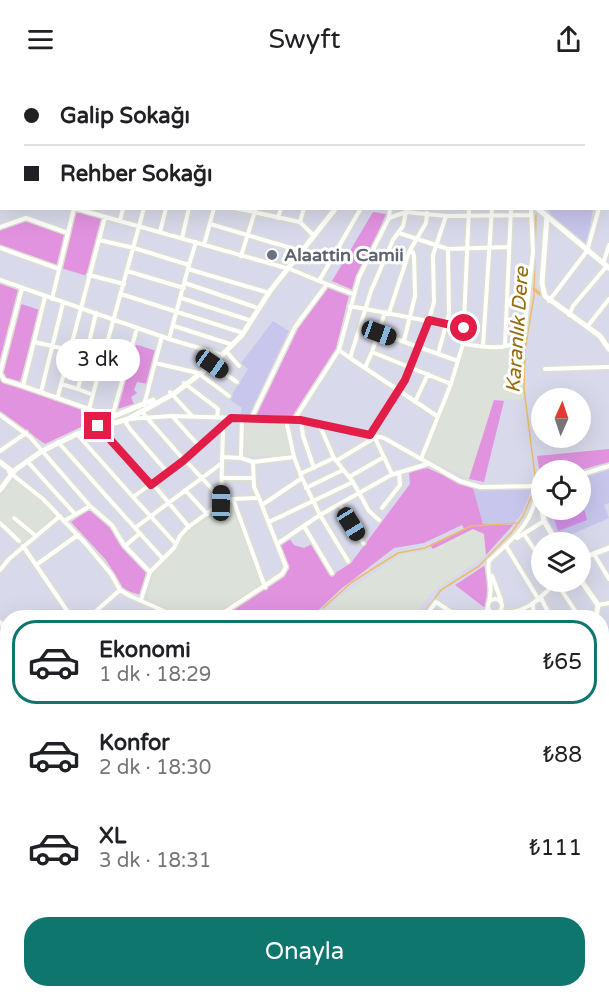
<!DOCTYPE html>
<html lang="tr">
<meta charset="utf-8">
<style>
body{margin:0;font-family:"Varela Round",sans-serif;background:#f2f2f2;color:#202124;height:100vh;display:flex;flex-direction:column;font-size:22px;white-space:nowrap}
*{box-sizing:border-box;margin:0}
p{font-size:20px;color:#757577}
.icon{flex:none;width:33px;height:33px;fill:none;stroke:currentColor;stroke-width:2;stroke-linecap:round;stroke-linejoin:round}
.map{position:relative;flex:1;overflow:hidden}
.details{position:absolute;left:0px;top:532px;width:609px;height:388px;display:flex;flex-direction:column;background:#fff;border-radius:24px 24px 0 0;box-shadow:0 6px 24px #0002}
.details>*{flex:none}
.guide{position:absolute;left:0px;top:0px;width:609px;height:132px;box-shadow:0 6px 24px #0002;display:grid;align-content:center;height:132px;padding:0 24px;background:#fff}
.needle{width:39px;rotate:3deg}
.controls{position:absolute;left:531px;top:310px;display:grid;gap:12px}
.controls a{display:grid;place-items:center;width:60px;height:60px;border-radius:50%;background:#fff;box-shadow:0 6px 24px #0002;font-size:30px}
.end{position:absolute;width:27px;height:27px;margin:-14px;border:8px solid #e11d48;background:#fff;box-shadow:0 0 0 3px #fff}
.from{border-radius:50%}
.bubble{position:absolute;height:42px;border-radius:21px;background:#fff;box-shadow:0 6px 24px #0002;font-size:20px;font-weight:600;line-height:42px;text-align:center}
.car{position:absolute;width:18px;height:36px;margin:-18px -9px;border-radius:8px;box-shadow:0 0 4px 2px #0007;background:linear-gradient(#222 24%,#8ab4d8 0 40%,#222 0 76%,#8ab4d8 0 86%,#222 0)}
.guide b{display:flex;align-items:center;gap:21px;height:57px;font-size:22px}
.guide b+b{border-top:2px solid #e0e0e0}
.guide i{width:15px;height:15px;background:#202124}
ul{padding:10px 0 0;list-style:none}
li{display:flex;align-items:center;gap:18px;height:84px;margin:0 12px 9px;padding:0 12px;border:3px solid transparent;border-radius:24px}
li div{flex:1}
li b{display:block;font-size:22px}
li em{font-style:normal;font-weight:600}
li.active{border-color:#0f766e}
li>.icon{width:54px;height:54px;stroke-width:1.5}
.cta{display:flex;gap:12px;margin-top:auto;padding:12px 24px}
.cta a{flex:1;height:69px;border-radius:24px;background:#0f766e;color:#fff;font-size:24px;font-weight:600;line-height:69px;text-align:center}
header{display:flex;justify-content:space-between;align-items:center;height:78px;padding:0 24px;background:#fff;font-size:27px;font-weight:600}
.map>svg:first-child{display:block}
.industrial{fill:#dce2d9}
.education{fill:#c8c6ec}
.green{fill:#e293e0}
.pitch{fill:#d68fe9}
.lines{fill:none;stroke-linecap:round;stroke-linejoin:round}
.stream{stroke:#eebc69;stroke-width:1.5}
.canal{stroke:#eebc69;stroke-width:3}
.street-casing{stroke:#dde0cd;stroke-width:7}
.secondary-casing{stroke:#dde0cd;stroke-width:8}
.primary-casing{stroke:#fff;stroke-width:9}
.highway-casing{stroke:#fff;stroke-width:10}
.street{stroke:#fff;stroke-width:4}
.secondary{stroke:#fff;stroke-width:5}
.primary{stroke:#6b57f0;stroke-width:6}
.highway{stroke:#4f73fe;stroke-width:8}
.route{stroke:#e11d48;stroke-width:8}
.worship-dot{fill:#6b7280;stroke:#fff;stroke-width:2}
.labels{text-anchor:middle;stroke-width:6;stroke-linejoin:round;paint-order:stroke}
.worship-label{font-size:18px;font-weight:bold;fill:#5b616d;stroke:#fff;text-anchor:start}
.water-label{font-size:20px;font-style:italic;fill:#956d0d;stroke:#fff}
</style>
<header><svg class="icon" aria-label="menu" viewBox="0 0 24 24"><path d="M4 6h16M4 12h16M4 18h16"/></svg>Swyft<svg class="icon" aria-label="share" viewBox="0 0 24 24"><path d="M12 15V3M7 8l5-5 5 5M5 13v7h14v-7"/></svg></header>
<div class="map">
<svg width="609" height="920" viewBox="0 0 609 920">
<rect width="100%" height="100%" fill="#d8d9ea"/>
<path class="industrial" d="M525 262 523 321 494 322 469 401 424 379 454 303 464 269H501Z
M244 343 285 344 292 378H243Z
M14 402 37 418 56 438 20 468 0 450V419Z
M231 424 262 506 217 536 174 535 147 520 155 492 176 473 184 457Z
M473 451 484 456 486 477 431 515 413 540H315L340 519 400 477 433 471Z
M602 823H609V876L602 870Z"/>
<path class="education" d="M548 131H593L586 170 554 141Z
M273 243 289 253 249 338H240L242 330 229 321 248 291 241 285Z
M609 390V425L604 427 609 440 559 462 550 446 546 432H580L581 400Z
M473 410 532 411 522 435 513 447 483 446Z"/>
<path class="green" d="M75 133 104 140 87 198 61 190Z
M373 134 386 136 353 212 332 203Z
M24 142 65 156 58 189 0 169V152Z
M0 205 20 212 18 225 40 232 19 307 65 322 102 339 45 366 0 334Z
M327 209 349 217 336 271 292 339 255 337 296 251Z
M134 266 157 273 148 306 137 304 134 312 137 315 131 319 134 326 117 331Z
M494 322 504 323 484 404 469 401Z
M609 371V384L577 393H542L541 401 537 378Z
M427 390 473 410 483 446 513 447 486 477 484 456 473 451 433 471 430 467 464 451 462 447 424 465 394 470 341 511 310 540H220L284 499 289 489 280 467 289 460 294 467 304 470 312 466 332 497 351 485 410 406 409 394Z
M91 430 111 448 124 470 146 494 141 517 124 512 106 482 71 444Z
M484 488 491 509 485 530 455 507Z"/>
<path class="pitch" d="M584 431 587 442 558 453 553 438Z"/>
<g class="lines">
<path class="stream" d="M544 2 546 0
M0 109 2 108
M536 405 524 311 525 271 534 218 536 137
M323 530 352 504 398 475 425 470 471 448 519 445
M99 540H103
M420 540 441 512 479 488 511 455 523 438 534 412
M0 570 8 567
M602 875 609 881"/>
<path class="canal" d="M534 211 540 216"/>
<g class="street-casing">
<path id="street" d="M24 0 25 2
M89 0V2
M449 0 450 2
M475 0 477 2
M502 0 503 2
M527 0 528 2
M7 2 10 0
M111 2 133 0
M173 2V0
M194 2V0
M211 2V0
M231 2V0
M250 2V0
M268 2V0
M288 2V0
M402 2 403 0
M428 2V0
M0 5 2 4
M0 21H2
M0 117 2 116
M74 130 286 190
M235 130 300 144 313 157
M406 134 403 148 393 162 371 213 350 280 437 338
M278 140 281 130
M389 140 390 130
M120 143 123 130
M300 144 304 130
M210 146 301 173
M0 149 26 140 68 155
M160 154 166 130
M399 155 448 171 509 169
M182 160 189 130
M99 162 134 170 189 187 196 164
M204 167 214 130
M0 170 59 191
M241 178 256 130
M603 186 609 167
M189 187 169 261 219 276
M188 191 266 214
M290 191 319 203 361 130
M127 193 184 210
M89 197 124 206
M0 202 169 261
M319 203 353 216
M185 205 255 229
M22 210 0 295 4 302 23 308
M121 216 240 254
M45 219 23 308 89 331
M181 220 249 242
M52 221 74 130
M549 223 587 173 599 130
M350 228 464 250
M385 234 372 274 451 306
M389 235 409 174 426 145 427 135
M569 237 573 228 607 188
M174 248 230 266
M587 249 609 221
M137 250 112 339 89 331 144 130
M379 255 458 283
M404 263 415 218 414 178 413 174H409
M34 264 70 272
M463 266C482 268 512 276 524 256L533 174 531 130
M483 268 492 130
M505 268 511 130
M339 272 359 199 389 140 406 134 446 138 531 137
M226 273 239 288
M438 276 449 236 448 171
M155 285 198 295 229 318
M209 285 237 304
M365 290 372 274
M545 291 609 289
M184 305 218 331 217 339
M61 306 78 311 96 235
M78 311 93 317
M41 314 63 225
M170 314 192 338
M58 318 105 139
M415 324 428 296
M144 327 162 258
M141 333 184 382
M0 337 30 359 90 428 64 443
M173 339 199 368
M251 341 295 249 327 206
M294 342 339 272 350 280
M301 342 303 358 314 390
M319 346 334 380 353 404
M98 349 151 407
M77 356 133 419 183 383 230 340
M370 357 405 302 429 242 434 224 433 177 446 138
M375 360 392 396
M58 364 135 450 222 385
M0 373 26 355
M222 379 241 380 242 340
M241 380 253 384 294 379 286 342
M421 381 451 306 463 266 469 130
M185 382 212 411 221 425 223 347
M27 383 75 436
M336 383 376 359
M253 384 254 409 259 420
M9 394 43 421 85 465 111 496 120 512 130 518 173 537 217 539 282 496 286 489 259 420 233 421 221 425 187 450 180 458 174 470 150 494 141 522
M168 395 130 351 126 345 128 341 172 338 300 342 384 360 460 403 480 409 542 408
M300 396 334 380
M580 397 609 388
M349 399 384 379
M222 400H253
M153 406 189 449
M306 410 343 392
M185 412 207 436
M133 419 176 466
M233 421 265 509
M262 427 302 400 294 379
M340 427 363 465
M90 428 112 447 124 467 150 494
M382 430 400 407 399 394
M14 440 36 458
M269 444 353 404 369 433 379 442
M0 445 19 463
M304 448 332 495
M135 450 163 481
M524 456 542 483
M517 460 544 443
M277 466 320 437 302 400
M23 468 72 540
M125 468 140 455
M506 468 539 522
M594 476 609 501
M348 483 320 437 391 397 427 386
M36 487 78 457
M0 492 9 481 60 438
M492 498 501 522
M556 504 580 540
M541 520 551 540
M488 528a7 7 0 1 1 14 0a7 7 0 1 1-14 0Z
M489 524C494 505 486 497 489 483 511 462 533 446 537 414
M533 527 534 540
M598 527 609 525
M96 533 120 512
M496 535C525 536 537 524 556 504
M77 540 96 534 159 540
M163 540 173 537
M424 540 436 524 460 540
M484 540 488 529
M0 544 8 555
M0 564 8 562
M0 582 8 580
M602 588 609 586
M602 603 609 606
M0 624 8 598
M602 658 609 662
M0 683 8 687
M602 710 609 694
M602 743 609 746
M604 774V782L609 788
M602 798 609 797
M602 820H609
M47 914 56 920
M104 914 112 920
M175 914 184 920
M345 914 346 920
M366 914 367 920
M390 914 392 920
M412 914V920
M143 920 148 914
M271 920 277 914
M300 920 310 914"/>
</g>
<g class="secondary-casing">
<path id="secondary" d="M385 0 386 2
M0 81 2 80
M608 87H609
M537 130 609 190
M547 138 542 205 545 218 600 258 609 271
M95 346 153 322
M0 384 13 394
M538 409 542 430
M0 412 15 392 42 373 77 356 128 341 175 315 214 285 242 257 270 213 336 130
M542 432 544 443 557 465
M580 481 609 470
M580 501 598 527 596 540
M0 703H8
M0 744 8 745
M0 754 8 755
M438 914 449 920
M448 914 458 920
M539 914 553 920
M76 920 81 914
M203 920 211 914
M432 920 433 914"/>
</g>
<g class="primary-casing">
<path id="primary" d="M0 786 8 788
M0 793 8 794
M235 914 242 920
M242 914 249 920"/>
</g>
<g class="highway-casing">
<path id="highway" d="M0 720H8
M0 727 8 728
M464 914 475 920
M478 914 491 920
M497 914 513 920"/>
</g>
<use href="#street" class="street"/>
<use href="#secondary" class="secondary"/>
<use href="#primary" class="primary"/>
<use href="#highway" class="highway"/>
</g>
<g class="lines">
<path class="route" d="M98 348 151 407 183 383 231 340 300 342 370 357 405 302 429 242 464 250"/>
</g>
<circle class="worship-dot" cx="272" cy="177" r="6"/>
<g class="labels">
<g class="worship-label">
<text x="284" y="183">Alaattin Camii</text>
</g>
<g class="water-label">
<text transform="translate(517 252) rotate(-86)" y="7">Karanlık Dere</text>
</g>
</g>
</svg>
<div class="controls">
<a><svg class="needle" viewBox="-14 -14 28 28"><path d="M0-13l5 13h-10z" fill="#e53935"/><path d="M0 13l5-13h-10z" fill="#757577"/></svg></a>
<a><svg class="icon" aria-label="locate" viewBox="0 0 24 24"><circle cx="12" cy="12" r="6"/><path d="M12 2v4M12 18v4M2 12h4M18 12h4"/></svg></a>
<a><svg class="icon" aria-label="layers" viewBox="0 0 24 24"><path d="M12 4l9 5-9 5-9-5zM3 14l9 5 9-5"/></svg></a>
</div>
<i class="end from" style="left:464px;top:250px"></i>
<i class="end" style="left:98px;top:348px"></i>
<div class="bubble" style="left:56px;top:261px;width:84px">3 dk</div>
<i class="car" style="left:379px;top:255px;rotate:110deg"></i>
<i class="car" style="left:212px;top:286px;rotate:125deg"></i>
<i class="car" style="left:221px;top:425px;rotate:1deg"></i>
<i class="car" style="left:351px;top:446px;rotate:148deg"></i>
<div class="guide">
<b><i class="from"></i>Galip Sokağı</b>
<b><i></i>Rehber Sokağı</b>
</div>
<section class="details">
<ul>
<li class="active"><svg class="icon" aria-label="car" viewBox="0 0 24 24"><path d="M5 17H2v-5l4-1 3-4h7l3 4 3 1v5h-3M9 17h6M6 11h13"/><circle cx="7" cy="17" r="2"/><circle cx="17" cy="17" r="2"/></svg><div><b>Ekonomi</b><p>1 dk · 18:29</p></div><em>₺65</em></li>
<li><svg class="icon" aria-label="car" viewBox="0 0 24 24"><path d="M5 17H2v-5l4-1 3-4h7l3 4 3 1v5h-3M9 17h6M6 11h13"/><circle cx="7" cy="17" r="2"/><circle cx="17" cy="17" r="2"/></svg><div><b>Konfor</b><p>2 dk · 18:30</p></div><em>₺88</em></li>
<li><svg class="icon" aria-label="car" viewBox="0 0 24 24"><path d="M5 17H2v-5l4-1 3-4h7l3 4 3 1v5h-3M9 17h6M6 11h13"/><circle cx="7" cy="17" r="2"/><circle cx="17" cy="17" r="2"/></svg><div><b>XL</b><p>3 dk · 18:31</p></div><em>₺111</em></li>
</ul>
<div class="cta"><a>Onayla</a></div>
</section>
</div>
